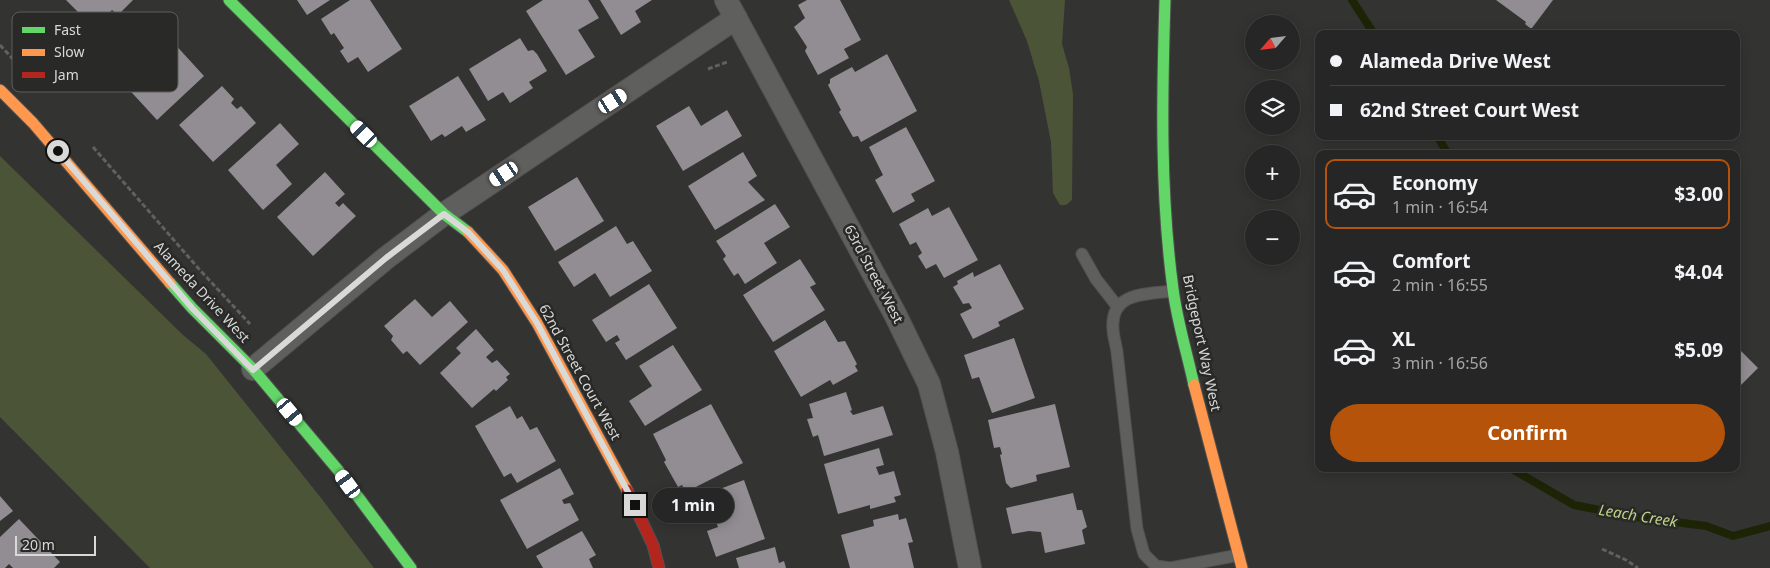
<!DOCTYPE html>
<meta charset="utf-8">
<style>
body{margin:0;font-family:"Noto Sans",sans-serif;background:#323232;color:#f1f3f6;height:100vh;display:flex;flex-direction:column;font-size:19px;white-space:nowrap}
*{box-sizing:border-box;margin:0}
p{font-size:16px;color:#a4a5a7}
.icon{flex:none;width:28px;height:28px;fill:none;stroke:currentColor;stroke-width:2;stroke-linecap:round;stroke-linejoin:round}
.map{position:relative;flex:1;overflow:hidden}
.drawer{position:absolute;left:1315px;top:150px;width:425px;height:322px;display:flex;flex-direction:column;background:#262626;border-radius:10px;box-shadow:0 2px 12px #0003,0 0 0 1px #424343}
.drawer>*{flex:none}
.top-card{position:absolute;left:1315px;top:30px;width:425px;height:110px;border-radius:10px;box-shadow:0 2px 12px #0003,0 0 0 1px #424343;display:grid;align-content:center;height:110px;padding:0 15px;background:#262626}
.needle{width:32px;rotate:242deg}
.buttons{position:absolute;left:1245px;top:15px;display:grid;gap:10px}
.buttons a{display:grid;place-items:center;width:55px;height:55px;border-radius:50%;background:#262626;box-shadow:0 2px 12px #0003,0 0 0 1px #424343;font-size:25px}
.scale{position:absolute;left:15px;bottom:12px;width:81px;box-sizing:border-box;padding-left:5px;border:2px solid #d9dad8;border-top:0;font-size:14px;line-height:18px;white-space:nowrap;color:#d9dad8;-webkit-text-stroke:4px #292a27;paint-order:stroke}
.end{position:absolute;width:22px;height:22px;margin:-11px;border:6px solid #d9dad8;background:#111;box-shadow:0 0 0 2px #111}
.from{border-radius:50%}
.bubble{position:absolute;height:35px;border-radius:18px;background:#262626;box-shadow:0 2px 12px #0003,0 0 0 1px #424343;font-size:16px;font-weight:700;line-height:35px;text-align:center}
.car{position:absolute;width:15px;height:30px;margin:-15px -8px;border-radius:6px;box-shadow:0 0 4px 1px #0007;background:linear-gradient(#fff 24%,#345 0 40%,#fff 0 76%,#345 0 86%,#fff 0)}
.top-card b{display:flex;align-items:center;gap:18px;height:48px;font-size:19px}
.top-card b+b{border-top:1px solid #424343}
.top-card i{width:12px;height:12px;background:#f1f3f6}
ul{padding:9px 0 0;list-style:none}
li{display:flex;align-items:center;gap:15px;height:70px;margin:0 10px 8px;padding:0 5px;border:2px solid transparent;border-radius:10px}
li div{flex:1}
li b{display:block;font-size:19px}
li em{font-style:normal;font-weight:700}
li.active{border-color:#b45309}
li>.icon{width:45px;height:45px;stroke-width:1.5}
.button{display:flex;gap:10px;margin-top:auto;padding:10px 15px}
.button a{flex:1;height:58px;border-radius:30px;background:#b45309;color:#fff;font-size:20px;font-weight:700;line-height:58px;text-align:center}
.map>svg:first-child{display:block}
.green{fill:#4c5437}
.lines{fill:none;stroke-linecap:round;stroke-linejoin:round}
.stream{stroke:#1d2406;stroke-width:8}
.building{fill:#928c93}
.lane-casing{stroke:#515150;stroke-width:13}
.street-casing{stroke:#515150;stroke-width:24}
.fast-casing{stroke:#515150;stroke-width:13}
.slow-casing{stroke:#515150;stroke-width:13}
.jam-casing{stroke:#515150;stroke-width:13}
.path{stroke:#616260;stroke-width:3;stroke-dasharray:5 2.5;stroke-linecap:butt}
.lane{stroke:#5f605e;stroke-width:11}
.street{stroke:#5f605e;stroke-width:22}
.fast{stroke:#63d668;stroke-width:11}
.slow{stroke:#ff974d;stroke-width:11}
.jam{stroke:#b3261e;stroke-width:11}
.route{stroke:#d9dad8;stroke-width:6}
.labels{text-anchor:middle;stroke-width:5;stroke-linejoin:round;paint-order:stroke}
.street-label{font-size:14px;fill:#d9dad8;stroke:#292a27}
.water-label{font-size:15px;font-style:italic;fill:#c1d48b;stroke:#292a27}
.key{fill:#292a27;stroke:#5e5f5c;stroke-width:1}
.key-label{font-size:14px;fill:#d9dad8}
</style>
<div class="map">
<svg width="1770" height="568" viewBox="0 0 1770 568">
<rect width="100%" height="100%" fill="#333332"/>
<path class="green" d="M1009 0H1065L1062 44 1069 68 1073 94 1072 200 1066 205H1060L1053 193 1051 142 1039 81 1027 41Z
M0 156 183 335 206 354 321 498 374 568H150L0 417Z"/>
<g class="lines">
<path class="stream" d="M1352 0 1374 34
M1437 136 1448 154
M1512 469 1574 505 1636 517 1706 526 1733 536 1770 526"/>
</g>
<path class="building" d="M66 0H133L118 15 112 10 94 28Z
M297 0H330L307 15Z
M350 0H370L402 49 368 72 358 57 348 63 340 51 344 48 334 33 331 35 321 19Z
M543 0H588L599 18 578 30 595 57 566 75 526 11Z
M600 0H652L635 11 641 22 621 35Z
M807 0H840L861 40 844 49 849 58 818 75 805 51 807 47 794 27 805 18 798 5Z
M1496 0H1553L1532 28H1530L1525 24 1526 22Z
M150 17 204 76 157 120 111 70 137 47 128 37Z
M520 38 528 51 533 50 537 54 547 71 529 82 533 88 510 103 503 92 488 101 469 69Z
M887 54 917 111 861 142 858 136 853 137 839 112 841 110 828 85 830 83V79L852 67 855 72Z
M458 76 486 120 466 132 462 126 445 137 442 134 431 141 409 106Z
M222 86 234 99 231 103 237 109 241 106 256 123 213 162 179 125Z
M689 106 701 126 727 110 742 136 683 171 656 126Z
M280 123 299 144 276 165 292 184 263 210 228 170Z
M906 127 935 181 911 194 915 201 893 213 875 180 883 175 869 147Z
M743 152 757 176 748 182 765 200 715 230 688 186Z
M325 172 345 194 335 203 339 207 343 203 356 216 313 256 277 217Z
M577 177 604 221 555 251 528 207Z
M775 204 790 227 764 243 777 263 745 284 738 273 734 276 723 259 726 256 716 241Z
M949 207 978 260 944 278 936 264 926 269 918 256 922 253 916 242 910 245 899 224 928 208 932 216Z
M616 226 627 244 633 241 652 271 610 297 595 273 574 287 558 262Z
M800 259 816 284 810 287 825 310 773 342 743 295Z
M1000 264 1024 309 998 322 1000 326 973 339 960 314 972 308 969 303 963 304 953 287 958 284 957 281 973 272 974 277Z
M649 284 677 328 626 360 615 343 620 340 617 335 606 342 592 320Z
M415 299 432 317 450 301 468 322 420 365 407 351 403 354 391 340 393 336 384 326Z
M825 320 838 342 845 341 857 364 855 366 858 371 833 385 830 380 801 397 774 351Z
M476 329 494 350 486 357 492 363 497 360 510 374 506 377 508 380 496 391 494 389 472 408 440 373 461 353 456 348Z
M1014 338 1035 398 992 413 979 377 972 379 964 355Z
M673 345 702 390 645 426 629 401 652 386 639 366Z
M1736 346 1758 368 1736 390Z
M846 392 852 410 850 411 853 415 883 406 893 435 824 456 818 435 813 437 807 419 813 418 809 404Z
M711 404 743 463 686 492 682 485 678 487 664 462 666 460 653 434Z
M1055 404 1070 467 1036 475 1037 481 1011 488 1006 483 1000 455 1002 454 1000 447 994 448 988 420Z
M510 406 517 419 522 416 530 430 537 427 556 461 517 483 511 473 504 477 475 426Z
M879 448 884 465 876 467 879 475 894 471 901 495 894 497 896 502 870 509V505L838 514 824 464Z
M560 468 574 494 562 500 564 504 570 503 579 520 527 549 500 500Z
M744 480 765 539 716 557 707 531 718 527 706 494Z
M1073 493 1077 510H1082L1087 527 1082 530 1085 544 1045 553 1041 532 1029 531 1012 534 1006 508Z
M0 496 13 511 0 521Z
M898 514 899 520 906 518 913 542 908 543 914 568H850L841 535 874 526 873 520Z
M19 519 60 562 54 568H13L9 564 5 568H0V537Z
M582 531 596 555 589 559 593 568H543L536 556Z
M775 547 779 563 784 561 786 568H739L736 558Z"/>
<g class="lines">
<g class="lane-casing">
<path id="lane" d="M1082 254 1096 279 1117 306
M1173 291C1146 294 1110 292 1113 329 1113 336 1116 344 1117 352L1137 529 1144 554 1156 566 1171 568 1239 555"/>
</g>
<g class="street-casing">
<path id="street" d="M726 0 895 314 929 384 947 452 970 568
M253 369 386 258 444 214 736 18"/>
</g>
<g class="fast-casing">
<path id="fast" d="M229 0 444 214 468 232
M1165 0C1162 96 1160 193 1173 289 1177 321 1187 353 1194 385
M170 283 192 308 253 369 338 470 411 568"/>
</g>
<g class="slow-casing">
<path id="slow" d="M0 90 33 123 170 283
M468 232 503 270 537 323 627 490
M1194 385 1242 568"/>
</g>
<g class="jam-casing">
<path id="jam" d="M627 490 653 545 659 568"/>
</g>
<path class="path" d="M0 45 35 83
M708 69 727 62
M93 147 199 269 250 324
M1602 549 1626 560 1638 568"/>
<use href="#lane" class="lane"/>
<use href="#street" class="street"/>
<use href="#fast" class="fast"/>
<use href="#slow" class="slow"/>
<use href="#jam" class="jam"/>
</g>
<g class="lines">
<path class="route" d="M58 151 192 308 253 370 386 258 444 214 469 233 503 270 537 323 635 505"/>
</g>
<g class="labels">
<g class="street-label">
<text transform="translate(874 274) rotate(62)" y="5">63rd Street West</text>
<text transform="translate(202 292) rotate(47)" y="5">Alameda Drive West</text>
<text transform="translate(1202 343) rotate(78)" y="5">Bridgeport Way West</text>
<text transform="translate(580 372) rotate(61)" y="5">62nd Street Court West</text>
</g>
<g class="water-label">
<text transform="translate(1638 516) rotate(9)" y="5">Leach Creek</text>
</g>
</g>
<rect x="12" y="12" width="166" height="80" rx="8" class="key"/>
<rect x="22" y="27" width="23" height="6" fill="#63d668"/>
<rect x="22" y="49" width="23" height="7" fill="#ff974d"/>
<rect x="22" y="72" width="23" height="6" fill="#b3261e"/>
<g class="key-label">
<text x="54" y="35">Fast</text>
<text x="54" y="57">Slow</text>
<text x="54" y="80">Jam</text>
</g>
</svg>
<div class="buttons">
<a><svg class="needle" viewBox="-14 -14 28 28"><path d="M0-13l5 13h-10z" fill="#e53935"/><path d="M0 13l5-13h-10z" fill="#a4a5a7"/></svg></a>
<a><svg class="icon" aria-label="layers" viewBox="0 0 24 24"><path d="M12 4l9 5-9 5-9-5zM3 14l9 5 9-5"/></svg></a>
<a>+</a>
<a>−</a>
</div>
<div class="scale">20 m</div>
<i class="end from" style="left:58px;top:151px"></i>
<i class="end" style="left:635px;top:505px"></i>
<div class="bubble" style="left:652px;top:488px;width:82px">1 min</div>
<i class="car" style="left:613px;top:101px;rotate:57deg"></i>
<i class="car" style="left:364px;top:134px;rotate:315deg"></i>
<i class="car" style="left:504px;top:174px;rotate:236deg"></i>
<i class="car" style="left:290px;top:412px;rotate:140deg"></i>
<i class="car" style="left:348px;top:484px;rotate:324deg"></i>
<div class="top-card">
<b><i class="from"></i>Alameda Drive West</b>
<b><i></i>62nd Street Court West</b>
</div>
<section class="drawer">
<ul>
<li class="active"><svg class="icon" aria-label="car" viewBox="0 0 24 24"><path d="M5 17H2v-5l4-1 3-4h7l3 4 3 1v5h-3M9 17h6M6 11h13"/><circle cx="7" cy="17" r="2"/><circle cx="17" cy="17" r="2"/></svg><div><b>Economy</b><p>1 min · 16:54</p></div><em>$3.00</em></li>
<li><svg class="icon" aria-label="car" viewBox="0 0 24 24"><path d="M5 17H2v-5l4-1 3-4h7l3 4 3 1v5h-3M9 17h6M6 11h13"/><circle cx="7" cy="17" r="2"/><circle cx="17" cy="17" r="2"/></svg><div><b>Comfort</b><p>2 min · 16:55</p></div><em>$4.04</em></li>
<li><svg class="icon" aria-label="car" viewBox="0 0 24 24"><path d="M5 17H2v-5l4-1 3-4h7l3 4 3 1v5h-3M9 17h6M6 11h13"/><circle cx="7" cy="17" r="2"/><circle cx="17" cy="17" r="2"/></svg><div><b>XL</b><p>3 min · 16:56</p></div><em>$5.09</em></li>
</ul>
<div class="button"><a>Confirm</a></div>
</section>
</div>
